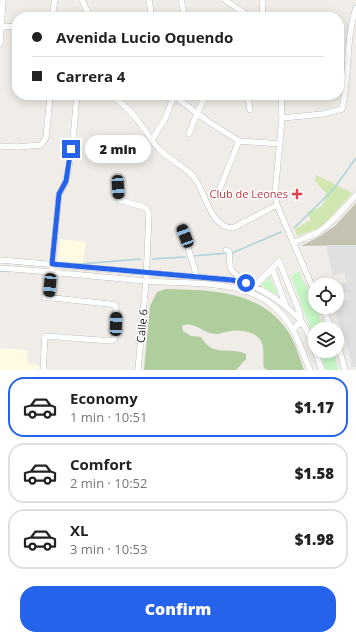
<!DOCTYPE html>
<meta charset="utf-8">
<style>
body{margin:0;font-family:"Open Sans",sans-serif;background:#f2f2f2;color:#222;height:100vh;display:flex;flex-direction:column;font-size:15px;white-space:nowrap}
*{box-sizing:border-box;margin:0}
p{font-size:13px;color:#767676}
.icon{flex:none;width:22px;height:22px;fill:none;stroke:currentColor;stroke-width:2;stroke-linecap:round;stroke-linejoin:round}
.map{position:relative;height:370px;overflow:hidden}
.side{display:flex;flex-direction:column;background:#fff;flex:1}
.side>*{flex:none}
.guide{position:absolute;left:12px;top:12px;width:332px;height:88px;border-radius:16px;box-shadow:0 2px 10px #0003;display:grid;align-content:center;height:88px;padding:0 20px;background:#fff}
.controls{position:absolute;left:308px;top:278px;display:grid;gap:8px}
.controls a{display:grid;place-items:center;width:36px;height:36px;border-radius:50%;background:#fff;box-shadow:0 2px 10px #0003;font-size:20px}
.end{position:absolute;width:18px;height:18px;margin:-9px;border:5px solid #2563eb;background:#fff;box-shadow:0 0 0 2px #fff}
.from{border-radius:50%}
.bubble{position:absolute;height:28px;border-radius:14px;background:#fff;box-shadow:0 2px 10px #0003;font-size:13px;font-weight:800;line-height:28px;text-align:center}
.car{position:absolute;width:12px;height:24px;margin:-12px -6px;border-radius:5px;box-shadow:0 0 3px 1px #0007;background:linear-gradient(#222 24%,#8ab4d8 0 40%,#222 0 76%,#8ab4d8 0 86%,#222 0)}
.guide b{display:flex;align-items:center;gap:14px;height:38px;font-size:15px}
.guide b+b{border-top:1px solid #e0e0e0}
.guide i{width:10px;height:10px;background:#222}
ul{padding:7px 0 0;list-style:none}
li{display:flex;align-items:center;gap:12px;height:60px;margin:0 8px 6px;padding:0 12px;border:2px solid #e0e0e0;border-radius:16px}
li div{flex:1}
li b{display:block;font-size:15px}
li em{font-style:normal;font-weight:800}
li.current{border-color:#2563eb}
li>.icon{width:36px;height:36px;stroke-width:1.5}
.primary-button{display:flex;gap:8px;margin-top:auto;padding:8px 20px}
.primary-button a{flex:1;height:46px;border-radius:16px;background:#2563eb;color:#fff;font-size:16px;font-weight:800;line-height:46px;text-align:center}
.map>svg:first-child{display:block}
.education{fill:#fefbe2}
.construction{fill:#c4c3b2}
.grass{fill:#d0e7af}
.forest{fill:#b0cd9d}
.park{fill:#c7f7c6}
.parking{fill:#e0e0e0}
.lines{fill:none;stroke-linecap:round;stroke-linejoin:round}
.stream{stroke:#a9d4db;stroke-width:1.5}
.minor-casing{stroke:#a4a4a4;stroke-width:6}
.minor{stroke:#fff;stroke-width:5.5}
.route{stroke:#2563eb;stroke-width:5}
.health-dot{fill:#e0444e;stroke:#fff;stroke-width:1.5}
.labels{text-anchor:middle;stroke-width:3;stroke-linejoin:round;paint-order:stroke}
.health-label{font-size:11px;fill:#be3a42;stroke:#fff;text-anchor:end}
.street-label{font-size:11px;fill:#202020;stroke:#fff}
</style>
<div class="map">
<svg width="356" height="370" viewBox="0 0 356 370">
<rect width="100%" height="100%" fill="#f0ece7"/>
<path class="education" d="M60 239 86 242 83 263 58 261Z
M0 348 28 350 27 363 39 365V370H0Z"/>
<path class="construction" d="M356 203V245L301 246 320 236 335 226Z"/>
<path class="grass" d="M316 175 352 193 322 227 297 236 295 229 311 220 307 212C320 208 324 208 326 193L315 181Z"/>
<path class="forest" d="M166 289C210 290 259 290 287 330 295 341 299 357 304 370H268L264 368C262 359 266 346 259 338 251 330 236 329 226 332 223 332 220 334 217 334 204 335 195 320 182 326L183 331 191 336 201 337C213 358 229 346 246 354V359L236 370H144L150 306 157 292Z"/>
<path class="park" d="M299 271 325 329H315V341L291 276Z
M269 275 278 296 261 285 266 281Z
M319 351H334L338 370H326Z"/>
<path class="parking" d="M356 245V367H352L349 351 333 307H337V302L349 300 347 292 344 293 342 283 346 282 344 273 333 275 326 245Z"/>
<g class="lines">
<path class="stream" d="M294 228 333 190 356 158
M232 253 281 232
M192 256 228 253
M152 259 185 257
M80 264 141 259
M0 271H6"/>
<g class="minor-casing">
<path id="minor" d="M82 0 90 17
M149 0 152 17
M181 0 185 17
M225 0 250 17
M52 17 55 0
M262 17 263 0
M0 26 17 27
M0 44 3 0
M112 95C123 104 134 114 142 126 148 134 153 143 160 150 172 162 189 168 197 182 206 197 212 228 233 228L277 205
M228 95 229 96
M248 95 250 110
M281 95 282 118 275 195 277 205 315 293
M174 96 209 122 239 141 280 144
M282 118 323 114 342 109C350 76 345 41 356 8
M189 134 197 113 206 95
M152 140 166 117 174 95
M0 146 17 147 41 145 46 138 50 95
M118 176 119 198 120 200 143 207 146 208 149 214 146 281 138 370
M220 188 239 141
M182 228 197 277
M293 243C301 239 311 236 318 232 334 222 344 208 356 195
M226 250 229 251C230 257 229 263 231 269 232 272 242 279 246 283
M0 260 233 280C256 285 275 296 292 312 295 315 299 318 301 321 311 334 316 355 322 370
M0 268C49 271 97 277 146 281 184 284 241 279 272 305 295 323 299 345 310 370
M272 268 286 306
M255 286 279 261 299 311 301 320 294 329
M49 298 59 194C73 177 74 119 77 95
M322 307 332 329
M337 341 345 370
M43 370 45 336 112 341 115 337 116 308 115 305 109 304 44 297"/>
</g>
<use href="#minor" class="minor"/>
</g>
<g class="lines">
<path class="route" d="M71 149 66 181 59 194 52 264 232 280 246 283"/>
</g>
<path class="health-dot" d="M295 188h4v4h4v4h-4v4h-4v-4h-4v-4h4z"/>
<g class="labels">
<g class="health-label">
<text x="288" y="198">Club de Leones</text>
</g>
<g class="street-label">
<text transform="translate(142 326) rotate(-85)" y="4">Calle 6</text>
</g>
</g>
</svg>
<div class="controls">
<a><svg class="icon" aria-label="locate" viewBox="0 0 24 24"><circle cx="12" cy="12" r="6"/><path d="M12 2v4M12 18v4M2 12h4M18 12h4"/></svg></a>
<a><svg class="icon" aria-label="layers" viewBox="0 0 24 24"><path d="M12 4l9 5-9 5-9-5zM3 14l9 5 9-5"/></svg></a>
</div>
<i class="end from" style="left:246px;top:283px"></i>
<i class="end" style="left:71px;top:149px"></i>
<div class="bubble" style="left:85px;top:135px;width:66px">2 min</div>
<i class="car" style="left:118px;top:187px;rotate:177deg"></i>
<i class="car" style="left:185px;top:236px;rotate:339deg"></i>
<i class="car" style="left:50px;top:285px;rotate:185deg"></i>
<i class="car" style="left:116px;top:324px;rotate:2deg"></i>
<div class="guide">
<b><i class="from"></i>Avenida Lucio Oquendo</b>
<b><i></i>Carrera 4</b>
</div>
</div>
<section class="side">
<ul>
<li class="current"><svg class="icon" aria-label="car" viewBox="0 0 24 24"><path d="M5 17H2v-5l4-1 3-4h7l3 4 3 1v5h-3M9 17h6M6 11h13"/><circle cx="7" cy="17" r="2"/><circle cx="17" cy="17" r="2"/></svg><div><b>Economy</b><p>1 min · 10:51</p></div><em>$1.17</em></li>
<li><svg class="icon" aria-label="car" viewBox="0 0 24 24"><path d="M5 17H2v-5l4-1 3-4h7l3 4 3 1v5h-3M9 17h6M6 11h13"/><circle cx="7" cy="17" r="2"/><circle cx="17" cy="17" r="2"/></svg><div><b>Comfort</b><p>2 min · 10:52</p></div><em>$1.58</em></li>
<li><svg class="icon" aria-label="car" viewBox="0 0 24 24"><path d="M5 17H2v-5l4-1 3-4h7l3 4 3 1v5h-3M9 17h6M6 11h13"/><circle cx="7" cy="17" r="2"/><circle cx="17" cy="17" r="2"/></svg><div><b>XL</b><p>3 min · 10:53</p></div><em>$1.98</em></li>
</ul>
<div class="primary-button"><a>Confirm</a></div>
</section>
